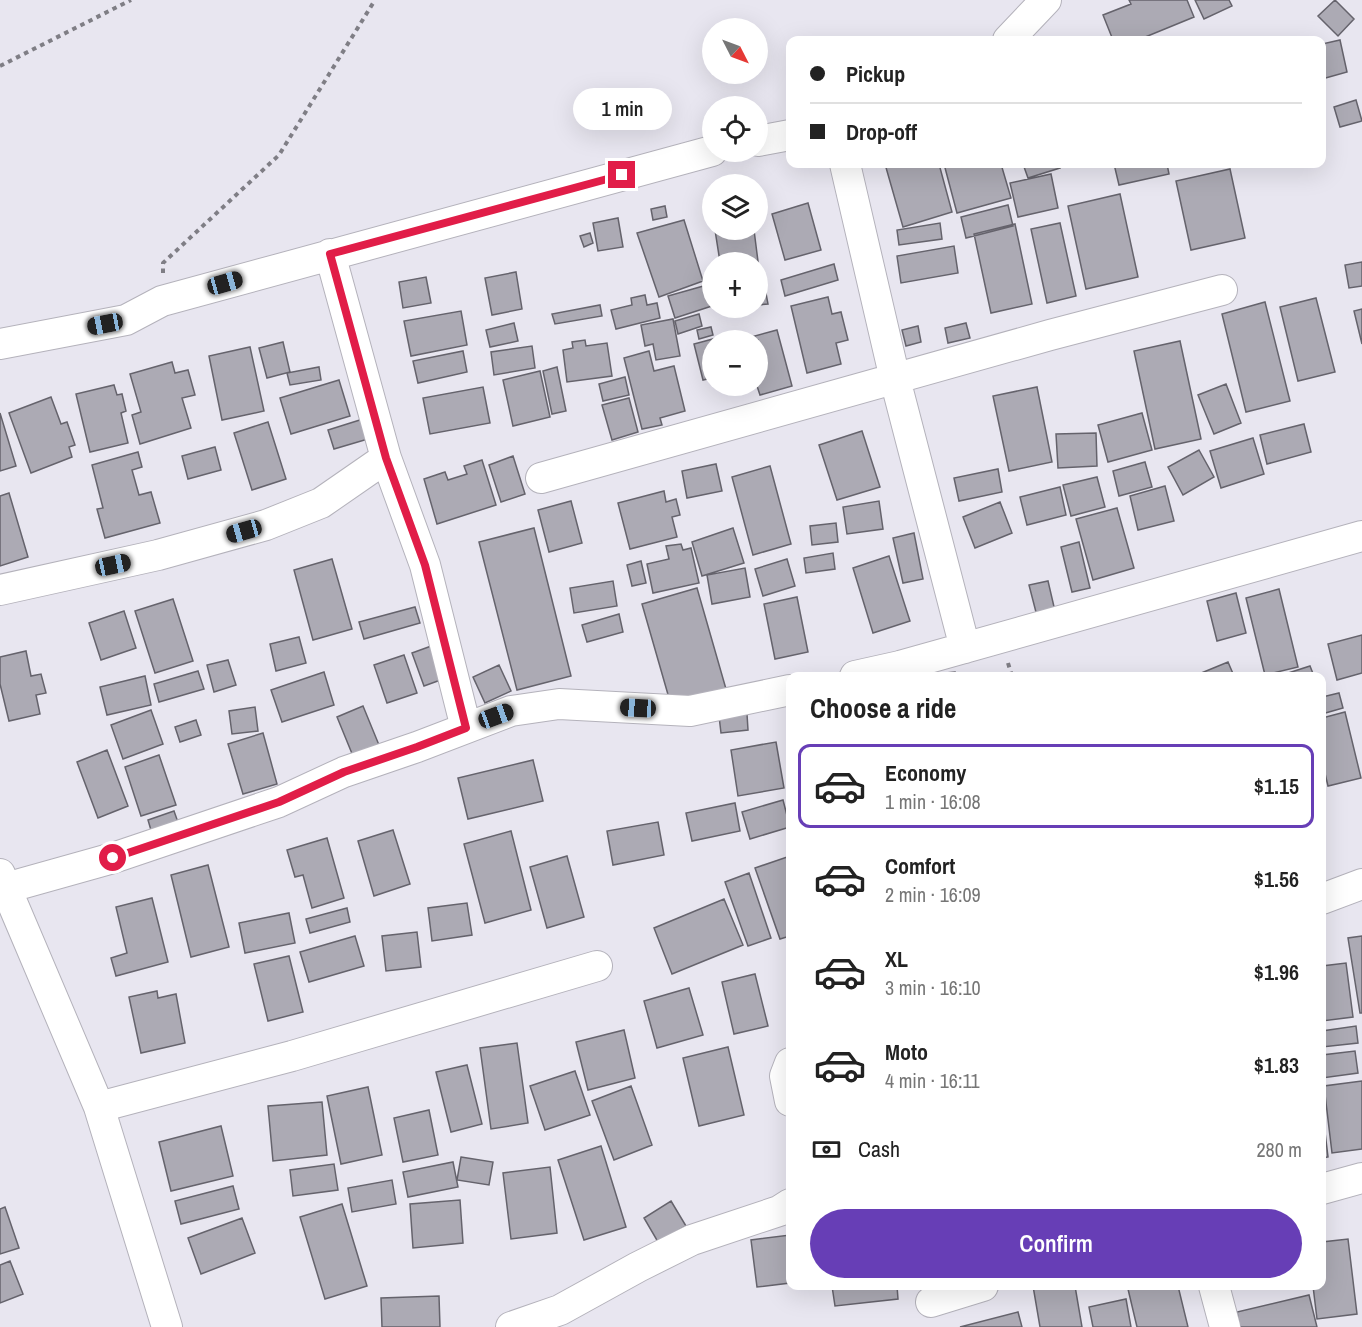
<!DOCTYPE html>
<meta charset="utf-8">
<style>
body{margin:0;font-family:"Archivo Narrow",sans-serif;background:#f6f6f6;color:#222;height:100vh;display:flex;flex-direction:column;font-size:22px;white-space:nowrap}
*{box-sizing:border-box;margin:0}
p{font-size:20px;color:#767676}
.icon{flex:none;width:33px;height:33px;fill:none;stroke:currentColor;stroke-width:2;stroke-linecap:round;stroke-linejoin:round}
.map{position:relative;flex:1;overflow:hidden}
.drawer{position:absolute;left:786px;top:672px;width:540px;height:618px;display:flex;flex-direction:column;background:#fff;border-radius:12px;box-shadow:0 6px 24px #0002}
.drawer>*{flex:none}
.guide{position:absolute;left:786px;top:36px;width:540px;height:132px;border-radius:12px;box-shadow:0 6px 24px #0002;display:grid;align-content:center;height:132px;padding:0 24px;background:#fff}
.needle{width:39px;rotate:132deg}
.fabs{position:absolute;left:702px;top:18px;display:grid;gap:12px}
.fabs a{display:grid;place-items:center;width:66px;height:66px;border-radius:50%;background:#fff;box-shadow:0 6px 24px #0002;font-size:30px}
.end{position:absolute;width:27px;height:27px;margin:-14px;border:8px solid #e11d48;background:#fff;box-shadow:0 0 0 3px #fff}
.from{border-radius:50%}
.bubble{position:absolute;height:42px;border-radius:21px;background:#fff;box-shadow:0 6px 24px #0002;font-size:20px;font-weight:600;line-height:42px;text-align:center}
.car{position:absolute;width:18px;height:36px;margin:-18px -9px;border-radius:8px;box-shadow:0 0 4px 2px #0007;background:linear-gradient(#222 24%,#8ab4d8 0 40%,#222 0 76%,#8ab4d8 0 86%,#222 0)}
.guide b{display:flex;align-items:center;gap:21px;height:57px;font-size:22px}
.guide b+b{border-top:2px solid #e0e0e0}
.guide i{width:15px;height:15px;background:#222}
ul{padding:0;list-style:none}
li{display:flex;align-items:center;gap:18px;height:84px;margin:0 12px 9px;padding:0 12px;border:3px solid transparent;border-radius:12px}
li div{flex:1}
li b{display:block;font-size:22px}
li em{font-style:normal;font-weight:600}
li.current{border-color:#673eb6}
li>.icon{width:54px;height:54px;stroke-width:1.5}
h2{padding:0 24px;font-size:27px;line-height:72px}
.pay{display:flex;align-items:center;gap:15px;height:66px;padding:0 24px;font-size:22px}
.pay p{margin-inline-start:auto}
.button{display:flex;gap:12px;margin-top:auto;padding:12px 24px}
.button a{flex:1;height:69px;border-radius:36px;background:#673eb6;color:#fff;font-size:24px;font-weight:600;line-height:69px;text-align:center}
.map>svg:first-child{display:block}
.building{fill:#acaab4;stroke:#65636c;stroke-width:1.5}
.lines{fill:none;stroke-linecap:round;stroke-linejoin:round}
.minor-casing{stroke:#b4b2bb;stroke-width:32}
.path{stroke:#7f7e85;stroke-width:4;stroke-dasharray:4.5 4.5;stroke-linecap:butt}
.minor{stroke:#fff;stroke-width:30}
.route{stroke:#e11d48;stroke-width:8}
</style>
<div class="map">
<svg width="1362" height="1327" viewBox="0 0 1362 1327">
<rect width="100%" height="100%" fill="#e8e6f0"/>
<path class="building" d="M1129 0H1187L1194 17 1138 40H1113L1103 15 1131 4Z
M1195 0H1229L1232 6 1204 19Z
M1335 0 1354 19 1338 36 1318 16Z
M1340 40 1347 72 1322 79V44Z
M1356 100 1362 121 1340 127 1334 107Z
M885 164H939L952 212 903 227Z
M944 164H1001L1011 198 957 213Z
M1023 164H1058L1060 168 1028 178Z
M1114 164H1167L1169 174 1119 185Z
M1230 169 1245 238 1191 250 1176 181Z
M1051 174 1058 208 1018 217 1010 183Z
M1120 194 1138 277 1086 289 1068 206Z
M808 203 821 250 785 260 772 214Z
M1008 205 1013 226 966 238 961 217Z
M665 206 667 217 653 220 651 209Z
M618 218 623 247 598 251 593 223Z
M684 220 703 281 659 297 637 233Z
M940 223 942 239 899 245 897 230Z
M1060 223 1076 296 1047 303 1031 229Z
M1015 224 1032 304 991 313 974 234Z
M715 230H754L761 285H758V262H720Z
M590 233 593 243 584 247 580 236Z
M954 246 958 273 901 283 897 256Z
M1362 262V286L1349 288 1345 265Z
M834 264 838 280 785 296 781 280Z
M516 272 522 309 492 315 485 278Z
M426 277 431 303 403 308 399 282Z
M707 285 712 306 675 318 668 296Z
M765 288 768 304 758 305V289Z
M645 295 647 305 657 303 660 318 616 329 611 310 632 305 631 298Z
M828 297 832 314 841 312 848 340 836 343 841 364 807 373 791 306Z
M1316 298 1335 372 1298 381 1280 307Z
M1265 302 1290 401 1246 412 1222 314Z
M600 305 602 316 555 324 552 314Z
M1362 309V344L1354 311Z
M461 311 467 345 411 356 404 321Z
M699 314 702 326 678 334 675 321Z
M673 319 680 356 656 360 653 344 645 346 641 325Z
M514 323 518 341 490 347 486 330Z
M966 323 970 338 948 343 945 328Z
M918 326 921 342 906 346 902 330Z
M711 327 713 335 699 339 697 330Z
M777 330 792 386 760 395 757 386 758 340 744 339Z
M724 336 725 340H712V378L703 380 694 344Z
M585 340 586 346 607 343 612 376 567 382 563 350 573 348 572 342Z
M1180 341 1201 439 1155 449 1134 351Z
M283 342 290 372 267 378 259 348Z
M532 346 535 368 494 375 491 352Z
M250 347 264 411 222 420 209 356Z
M463 351 467 372 418 383 413 361Z
M649 351 654 371 674 366 685 411 660 418 662 425 642 429 624 358Z
M172 362 175 373 188 370 195 395 182 398 191 428 140 444 132 415 141 412 130 374Z
M319 367 321 380 290 385 287 373Z
M557 367 566 411 552 414 543 371Z
M540 371 550 417 513 426 503 380Z
M625 377 629 395 603 401 599 384Z
M339 380 350 416 291 434 280 398Z
M1226 384 1241 423 1214 434 1198 395Z
M114 385 117 395 122 394 126 411 121 413 128 443 90 452 76 394Z
M483 387 490 423 430 434 423 398Z
M1037 387 1052 462 1009 471 993 396Z
M51 397 61 424 67 422 75 445 69 447 72 457 31 473 9 413Z
M629 398 638 432 612 440 602 405Z
M0 413 16 466 0 471Z
M1142 413 1152 450 1108 462 1098 425Z
M363 419 368 439 334 449 328 430Z
M268 422 286 479 252 490 234 433Z
M1304 424 1311 452 1267 464 1260 435Z
M862 431 880 487 837 500 819 445Z
M1096 433 1097 466 1058 468 1056 434Z
M1253 438 1264 474 1221 488 1210 451Z
M215 447 221 470 188 479 182 456Z
M1199 450 1214 477 1183 495 1168 467Z
M138 452 142 467 132 470 139 495 151 492 160 523 105 538 97 509 103 508 92 465Z
M513 456 525 494 501 502 489 465Z
M482 460 496 505 437 524 424 479 445 472 448 480 467 474 464 466Z
M1145 462 1152 487 1119 496 1113 471Z
M716 464 722 491 687 498 682 471Z
M770 466 791 544 753 555 732 477Z
M998 469 1002 492 959 501 954 478Z
M1097 477 1105 507 1071 516 1063 485Z
M1165 486 1174 521 1138 530 1130 496Z
M1060 487 1066 515 1027 525 1020 497Z
M664 491 666 502 676 499 680 515 672 517 677 537 630 549 618 503Z
M9 493 28 557 0 566V496Z
M571 501 582 543 549 552 538 510Z
M879 501 883 529 847 534 843 507Z
M1000 502 1012 533 975 548 963 517Z
M1117 508 1134 568 1093 580 1076 519Z
M836 523 838 542 812 545 810 526Z
M534 528 571 676 517 690 479 542Z
M733 528 744 563 702 576 692 542Z
M914 533 923 579 903 583 893 538Z
M1079 542 1090 588 1072 592 1061 547Z
M681 544 683 550 691 548 699 583 653 593 647 564 669 559 666 546Z
M833 553 835 569 806 573 804 558Z
M889 556 910 621 873 633 853 568Z
M332 559 352 629 313 640 294 570Z
M787 559 795 586 763 596 755 569Z
M641 561 646 583 632 586 627 565Z
M745 568 750 597 712 604 707 575Z
M613 581 617 606 574 613 570 588Z
M1048 581 1055 611 1037 616 1029 585Z
M697 588 726 689 671 705 642 604Z
M1279 589 1298 667 1265 675 1246 598Z
M1236 593 1246 633 1217 641 1207 601Z
M797 597 808 652 775 659 764 604Z
M173 599 193 661 155 673 135 611Z
M415 607 420 623 364 639 359 622Z
M124 611 136 648 101 660 89 623Z
M619 614 623 632 587 642 582 625Z
M1362 635V673L1337 680 1328 644Z
M299 637 306 663 276 671 270 644Z
M434 645 446 678 424 686 412 653Z
M26 651 31 676 41 674 46 693 36 695 40 714 9 721 0 684V657Z
M404 655 417 693 387 703 374 665Z
M228 660 236 685 214 692 207 665Z
M1228 662 1234 676H1194Z
M499 665 511 691 485 703 473 677Z
M1310 666 1314 676H1279Z
M198 671 204 689 159 702 154 684Z
M324 672 334 705 282 722 271 690Z
M955 672V676H925V675Z
M145 676 151 705 107 715 100 687Z
M1339 693 1343 708 1322 714V697Z
M363 706 379 745 353 756 337 717Z
M255 707 258 731 232 734 229 711Z
M151 710 163 744 123 759 111 725Z
M1345 712 1361 778 1328 786 1322 761V718Z
M747 714 748 730 721 733 719 716Z
M196 720 201 735 180 742 175 727Z
M263 733 277 784 243 794 228 744Z
M776 742 784 788 738 796 731 750Z
M107 750 128 806 98 818 77 762Z
M159 755 176 805 141 816 125 767Z
M533 760 543 801 468 819 458 778Z
M783 800 790 827 750 839 742 812Z
M735 803 740 831 692 841 686 813Z
M174 811 180 828 153 837 148 820Z
M658 822 664 855 613 865 607 831Z
M393 830 410 884 374 896 358 841Z
M511 831 531 910 485 923 464 844Z
M327 838 344 898 312 908 303 875 295 877 287 850Z
M567 856 584 917 547 928 530 867Z
M790 856V936L780 939 755 868Z
M208 865 229 947 191 957 171 875Z
M749 873 771 938 748 946 725 882Z
M152 898 168 962 116 976 111 958 127 953 116 907Z
M724 899 743 945 672 974 654 928Z
M467 903 472 935 432 941 428 908Z
M347 908 350 922 310 933 306 919Z
M289 913 295 943 245 953 239 923Z
M417 932 421 967 386 971 382 936Z
M355 936 364 966 309 982 300 952Z
M1362 936V1013H1360L1348 938Z
M289 956 303 1012 268 1021 254 964Z
M1346 963 1353 1017 1322 1021V966Z
M755 974 768 1026 734 1034 722 982Z
M689 988 703 1035 657 1048 644 1001Z
M157 991 158 998 176 994 185 1043 141 1053 129 997Z
M1356 1026 1358 1043 1322 1047V1031Z
M624 1030 635 1078 588 1090 576 1042Z
M517 1043 528 1123 491 1129 480 1048Z
M728 1047 744 1115 699 1126 683 1058Z
M1355 1051 1358 1073 1322 1078V1055Z
M467 1065 482 1124 451 1132 436 1072Z
M575 1071 590 1115 545 1130 530 1086Z
M1362 1081V1149L1332 1153 1324 1086Z
M631 1086 652 1145 614 1160 592 1101Z
M368 1087 382 1155 341 1164 327 1096Z
M322 1102 327 1155 273 1161 268 1106Z
M1322 1107 1328 1157 1322 1158Z
M429 1110 438 1155 403 1162 394 1118Z
M221 1126 233 1176 171 1191 159 1142Z
M601 1146 626 1227 584 1240 558 1160Z
M461 1157 493 1162 489 1185 457 1180Z
M453 1162 458 1187 408 1197 403 1172Z
M334 1164 338 1190 293 1196 290 1170Z
M550 1167 557 1233 511 1239 503 1173Z
M392 1180 396 1204 352 1212 348 1188Z
M233 1186 239 1209 181 1224 175 1201Z
M460 1200 463 1243 413 1248 410 1204Z
M671 1201 686 1226 658 1242 644 1218Z
M342 1204 367 1286 325 1299 300 1217Z
M5 1207 19 1248 0 1254V1209Z
M242 1218 255 1253 201 1274 188 1238Z
M790 1235V1283L757 1287 751 1240Z
M1348 1239 1357 1314 1317 1319 1313 1286H1322V1242Z
M10 1261 23 1294 0 1303V1265Z
M832 1286H897L898 1299 835 1306Z
M1033 1286H1075L1082 1327H1040Z
M1143 1286H1178L1188 1327H1137L1128 1289Z
M1309 1295 1317 1327H1240L1237 1312Z
M439 1296 440 1327H382L381 1298Z
M1126 1299 1131 1327H1093L1089 1307Z
M1018 1312 1022 1327H960Z"/>
<g class="lines">
<g class="minor-casing">
<path id="minor" d="M1008 40 1046 0
M758 141 790 135
M845 164 895 379 965 648
M330 254 386 458 425 565 466 728
M0 344 126 320 162 301 712 151
M541 478 1050 335 1222 290
M0 590 158 555 266 525 321 503 386 458
M855 676 900 666 1362 536
M0 874 99 1107 167 1327
M6 888 113 858 279 802 344 772 417 747 511 711 559 704 690 711 790 690
M1322 899 1362 884
M790 1063 785 1076 790 1101
M99 1107 292 1056 597 966
M1322 1189 1362 1178
M1214 1286 1225 1327
M931 1302 983 1286
M511 1327 560 1310 638 1267 692 1240 779 1211 790 1204"/>
</g>
<path class="path" d="M0 66 131 0
M163 273V263L279 155 375 0
M1008 663 1012 676"/>
<use href="#minor" class="minor"/>
</g>
<g class="lines">
<path class="route" d="M113 858 279 802 344 772 417 747 466 728 425 565 386 458 330 254 622 175"/>
</g>
</svg>
<div class="fabs">
<a><svg class="needle" viewBox="-14 -14 28 28"><path d="M0-13l5 13h-10z" fill="#e53935"/><path d="M0 13l5-13h-10z" fill="#767676"/></svg></a>
<a><svg class="icon" aria-label="locate" viewBox="0 0 24 24"><circle cx="12" cy="12" r="6"/><path d="M12 2v4M12 18v4M2 12h4M18 12h4"/></svg></a>
<a><svg class="icon" aria-label="layers" viewBox="0 0 24 24"><path d="M12 4l9 5-9 5-9-5zM3 14l9 5 9-5"/></svg></a>
<a>+</a>
<a>−</a>
</div>
<i class="end from" style="left:113px;top:858px"></i>
<i class="end" style="left:622px;top:175px"></i>
<div class="bubble" style="left:573px;top:88px;width:99px">1 min</div>
<i class="car" style="left:225px;top:283px;rotate:74deg"></i>
<i class="car" style="left:105px;top:324px;rotate:259deg"></i>
<i class="car" style="left:244px;top:531px;rotate:254deg"></i>
<i class="car" style="left:113px;top:565px;rotate:78deg"></i>
<i class="car" style="left:638px;top:708px;rotate:273deg"></i>
<i class="car" style="left:496px;top:716px;rotate:70deg"></i>
<div class="guide">
<b><i class="from"></i>Pickup</b>
<b><i></i>Drop-off</b>
</div>
<section class="drawer">
<h2>Choose a ride</h2>
<ul>
<li class="current"><svg class="icon" aria-label="car" viewBox="0 0 24 24"><path d="M5 17H2v-5l4-1 3-4h7l3 4 3 1v5h-3M9 17h6M6 11h13"/><circle cx="7" cy="17" r="2"/><circle cx="17" cy="17" r="2"/></svg><div><b>Economy</b><p>1 min · 16:08</p></div><em>$1.15</em></li>
<li><svg class="icon" aria-label="car" viewBox="0 0 24 24"><path d="M5 17H2v-5l4-1 3-4h7l3 4 3 1v5h-3M9 17h6M6 11h13"/><circle cx="7" cy="17" r="2"/><circle cx="17" cy="17" r="2"/></svg><div><b>Comfort</b><p>2 min · 16:09</p></div><em>$1.56</em></li>
<li><svg class="icon" aria-label="car" viewBox="0 0 24 24"><path d="M5 17H2v-5l4-1 3-4h7l3 4 3 1v5h-3M9 17h6M6 11h13"/><circle cx="7" cy="17" r="2"/><circle cx="17" cy="17" r="2"/></svg><div><b>XL</b><p>3 min · 16:10</p></div><em>$1.96</em></li>
<li><svg class="icon" aria-label="car" viewBox="0 0 24 24"><path d="M5 17H2v-5l4-1 3-4h7l3 4 3 1v5h-3M9 17h6M6 11h13"/><circle cx="7" cy="17" r="2"/><circle cx="17" cy="17" r="2"/></svg><div><b>Moto</b><p>4 min · 16:11</p></div><em>$1.83</em></li>
</ul>
<div class="pay"><svg class="icon" aria-label="cash" viewBox="0 0 24 24"><path d="M3 7h18v10H3z"/><circle cx="12" cy="12" r="2"/></svg>Cash<p>280 m</p></div>
<div class="button"><a>Confirm</a></div>
</section>
</div>
